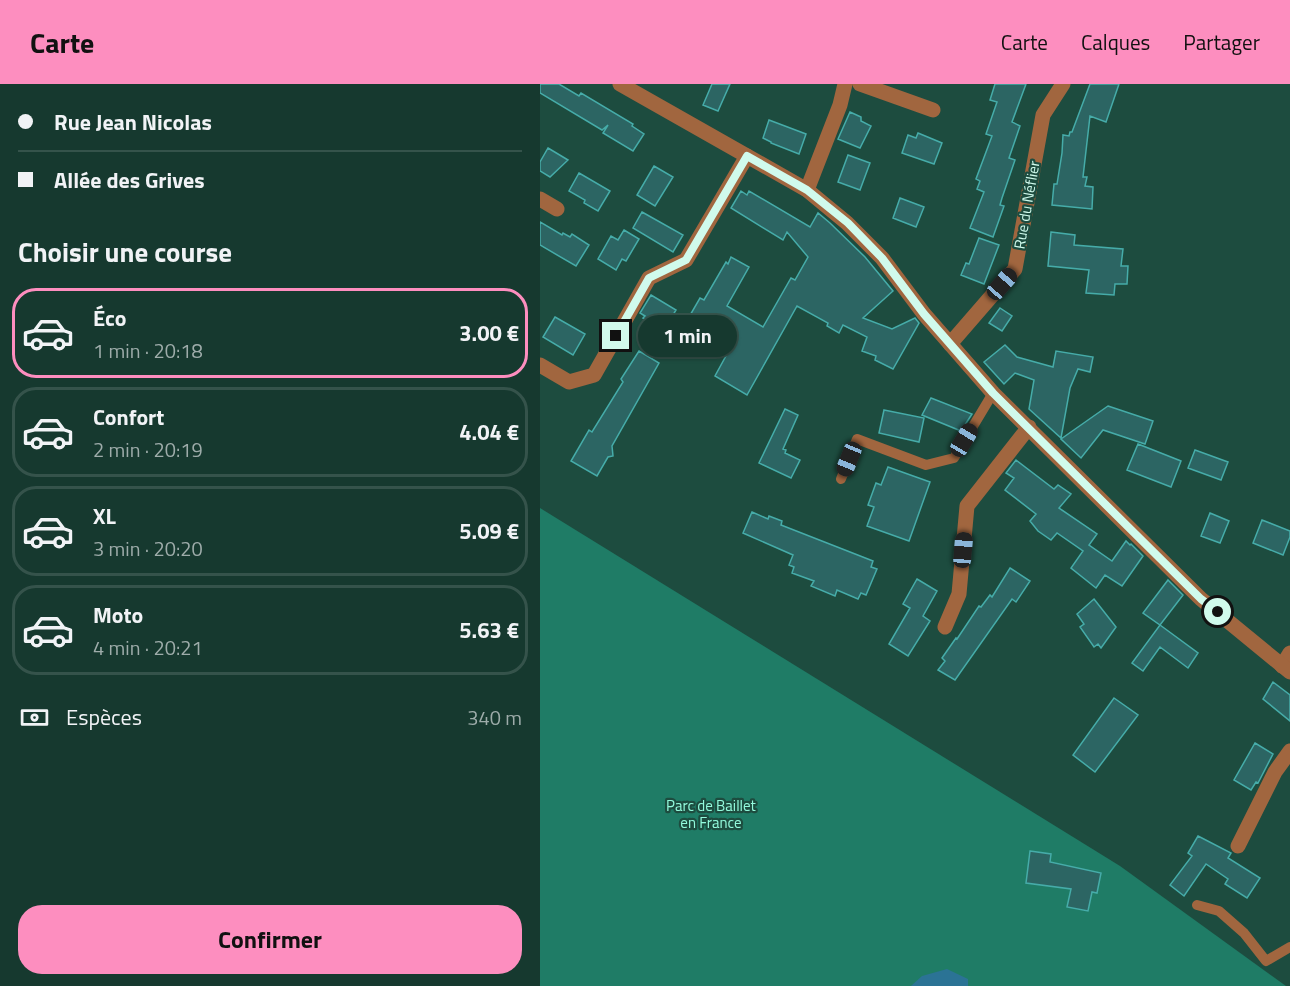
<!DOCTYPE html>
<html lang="fr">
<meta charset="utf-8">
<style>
body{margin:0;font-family:"Titillium Web",sans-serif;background:#23443b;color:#f1f3f6;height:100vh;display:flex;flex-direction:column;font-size:22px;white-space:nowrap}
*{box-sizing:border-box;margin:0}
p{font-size:20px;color:#9eacaa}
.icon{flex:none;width:33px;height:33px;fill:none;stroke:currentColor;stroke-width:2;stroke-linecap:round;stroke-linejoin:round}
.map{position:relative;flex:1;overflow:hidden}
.details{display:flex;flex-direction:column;background:#16392f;width:540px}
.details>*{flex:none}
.hud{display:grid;align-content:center;height:132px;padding:0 18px;background:#16392f}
.end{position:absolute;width:27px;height:27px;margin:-14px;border:8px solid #d0faec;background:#111;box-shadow:0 0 0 3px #111}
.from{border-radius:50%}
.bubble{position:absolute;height:42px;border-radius:21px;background:#16392f;box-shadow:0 2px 4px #0004,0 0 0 2px #35534b;font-size:20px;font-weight:700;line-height:42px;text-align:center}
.car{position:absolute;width:18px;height:36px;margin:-18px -9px;border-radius:8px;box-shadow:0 0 4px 2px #0007;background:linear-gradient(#222 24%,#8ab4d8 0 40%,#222 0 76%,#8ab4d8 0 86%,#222 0)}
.hud b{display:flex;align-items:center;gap:21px;height:57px;font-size:22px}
.hud b+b{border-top:2px solid #35534b}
.hud i{width:15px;height:15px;background:#f1f3f6}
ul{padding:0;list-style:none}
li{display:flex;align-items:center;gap:18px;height:90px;margin:0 12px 9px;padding:0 6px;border:3px solid #35534b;border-radius:24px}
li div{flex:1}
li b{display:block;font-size:22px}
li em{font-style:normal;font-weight:700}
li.current{border-color:#fd8ebf}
li>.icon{width:54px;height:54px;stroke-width:1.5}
h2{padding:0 18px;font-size:27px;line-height:72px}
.pay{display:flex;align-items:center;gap:15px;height:66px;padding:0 18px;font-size:22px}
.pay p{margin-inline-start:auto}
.cta{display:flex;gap:12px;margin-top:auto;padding:12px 18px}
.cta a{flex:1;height:69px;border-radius:24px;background:#fd8ebf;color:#111;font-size:24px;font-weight:700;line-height:69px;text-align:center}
header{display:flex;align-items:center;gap:36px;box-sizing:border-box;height:84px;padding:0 30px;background:#fd8ebf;color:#111}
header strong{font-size:28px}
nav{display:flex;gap:33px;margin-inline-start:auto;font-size:21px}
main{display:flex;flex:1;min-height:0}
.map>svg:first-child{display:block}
.green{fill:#1f7c66}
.water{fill:#2b7395}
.building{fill:#2c6563;stroke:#46aca9;stroke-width:1.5}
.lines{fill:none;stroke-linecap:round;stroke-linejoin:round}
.service{stroke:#a1663f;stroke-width:10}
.minor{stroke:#a1663f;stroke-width:15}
.tertiary{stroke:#a1663f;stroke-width:15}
.route{stroke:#d0faec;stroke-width:8}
.labels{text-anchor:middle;stroke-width:4.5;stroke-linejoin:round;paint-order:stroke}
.street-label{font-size:15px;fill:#d0faec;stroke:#1d4c3f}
.park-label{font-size:15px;fill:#93fbdd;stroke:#1d4c3f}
</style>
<header>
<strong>Carte</strong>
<nav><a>Carte</a><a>Calques</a><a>Partager</a></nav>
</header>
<main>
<section class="details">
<div class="hud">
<b><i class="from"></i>Rue Jean Nicolas</b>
<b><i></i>Allée des Grives</b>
</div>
<h2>Choisir une course</h2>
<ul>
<li class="current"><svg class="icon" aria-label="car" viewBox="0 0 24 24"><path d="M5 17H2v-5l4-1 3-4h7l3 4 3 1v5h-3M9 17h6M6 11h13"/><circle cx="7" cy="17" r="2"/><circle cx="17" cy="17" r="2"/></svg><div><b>Éco</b><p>1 min · 20:18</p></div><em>3.00 €</em></li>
<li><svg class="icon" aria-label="car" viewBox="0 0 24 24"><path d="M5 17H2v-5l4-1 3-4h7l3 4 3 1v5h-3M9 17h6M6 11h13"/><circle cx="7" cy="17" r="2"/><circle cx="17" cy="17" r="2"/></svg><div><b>Confort</b><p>2 min · 20:19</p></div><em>4.04 €</em></li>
<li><svg class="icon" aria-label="car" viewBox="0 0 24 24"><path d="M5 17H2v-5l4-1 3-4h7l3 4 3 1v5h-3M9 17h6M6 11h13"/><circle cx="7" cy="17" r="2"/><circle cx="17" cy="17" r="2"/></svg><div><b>XL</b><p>3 min · 20:20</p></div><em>5.09 €</em></li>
<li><svg class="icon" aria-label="car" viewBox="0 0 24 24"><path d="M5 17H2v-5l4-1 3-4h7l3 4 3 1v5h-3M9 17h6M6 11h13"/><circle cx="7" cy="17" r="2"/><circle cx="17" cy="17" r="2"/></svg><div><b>Moto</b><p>4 min · 20:21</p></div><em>5.63 €</em></li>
</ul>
<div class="pay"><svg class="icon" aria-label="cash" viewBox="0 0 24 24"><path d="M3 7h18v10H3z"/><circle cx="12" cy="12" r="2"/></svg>Espèces<p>340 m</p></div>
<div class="cta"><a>Confirmer</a></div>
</section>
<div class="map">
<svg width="750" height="902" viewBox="0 0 750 902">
<rect width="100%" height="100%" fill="#1d4c3f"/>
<path class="green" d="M0 424 580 782 746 902H0Z"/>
<path class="water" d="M407 885 428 895V902H371L382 892Z"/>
<path class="building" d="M0 0H19L39 12 41 9 93 40 92 42 104 50 93 67 63 49 68 41 62 46 0 9Z
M172 0H190L178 27 163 21Z
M455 0H486L472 38 480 42 469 74 475 76 462 114 460 121 464 122 453 153 430 144 444 108 437 105 440 97 436 95 452 52 446 50 457 18 450 16Z
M550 0H579L566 38 550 32 543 93H547L545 102 553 103 552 125 512 121 514 100H517L522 69 523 51 529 52 530 48H532Z
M310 28 321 33V37L331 42 320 64 298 55Z
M229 36 266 50 259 70 231 59V58L223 54Z
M378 49 402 59 394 80 362 69 368 51 376 54Z
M8 64 28 76 10 93 0 87V78Z
M308 71 330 79 320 106 298 98Z
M114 82 133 93 115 122 97 111Z
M39 89 70 107 58 127 44 119 45 116 29 107Z
M201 107 207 111 209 107 270 143 278 129 290 139 325 173 353 207 323 234 352 245 375 234 379 239 353 285 335 276 336 272 322 267 327 253 303 241 299 249 287 242 288 239 257 222 207 311 175 292 193 259 149 233 160 214 164 216 186 178 188 180 191 173 209 183 187 222 223 243 251 194 255 196 268 173 247 148 243 156 191 124Z
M360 114 384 123 376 143 353 134Z
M102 128 143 151 133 168 93 144Z
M0 138 22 151 23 149 30 153 32 150 49 161 36 182 0 161Z
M84 146 99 155 86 177 82 175 76 186 58 175 71 152 78 156Z
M511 148 535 151 534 161 583 165 581 182H588L587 200H575L574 211 546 209 549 186 508 182Z
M439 154 459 161 444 200 421 191 426 179 429 180Z
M111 211 136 226 124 246 103 234 105 232 100 229Z
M460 224 472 232 462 247 449 239Z
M15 233 45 250 33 271 3 253Z
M465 261 477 273 513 283 516 267 553 273 550 288 538 285 530 304 521 354 489 325 494 296 475 289 464 300 444 278Z
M99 267 119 279 72 362 73 372 68 373 57 392 31 377 49 346 52 348 83 298 81 295Z
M391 314 432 330 421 347 382 331Z
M568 322 613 337 605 360 563 346 541 374 521 355Z
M245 325 258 331 243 365 246 366 245 369 260 376 251 394 219 379Z
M344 326 384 334 379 358 339 349Z
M598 360 641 377 631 403 587 386Z
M655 366 688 378 681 396 648 384Z
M476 376 514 405 518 401 531 410 519 424 557 450 549 461 572 477 586 457 590 461 591 460 603 472 582 502 565 491 556 504 531 484 543 467 517 449 511 456 498 447 490 437 496 430 465 406 474 394 466 389Z
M348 383 390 398 369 457 327 442 334 423 328 421 336 399 341 401Z
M212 428 228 435 229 432 242 437 241 441 333 477 331 483 337 485 326 511 321 509 318 515 297 506 295 512 271 502 274 497 252 489 254 483 249 481 253 471 203 449Z
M670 429 689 437 680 459 661 452Z
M722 436 750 447V453L743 471 713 459Z
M470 484 490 497 476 518 472 515 415 596 398 586 405 577 402 574 416 554 417 555 439 522 441 523 450 511 452 513Z
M377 495 397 507 383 532 390 537 368 572 349 560 370 524 363 520Z
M628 496 643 511 620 541 603 529Z
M554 515 576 543 561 564 558 560 554 563 540 543 544 540 537 530Z
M620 541 658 569 648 584 620 563 603 587 592 579Z
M733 598 750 611V637L723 615Z
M574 614 598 631 555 688 533 671Z
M715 659 733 670 718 699 716 698 711 706 694 696Z
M658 752 691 769 688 774 720 794 707 814 685 800 688 795 666 780 644 812 630 801 652 772 648 769Z
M490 767 511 770 510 778 561 789 557 809 552 808 548 827 527 823 531 805 486 799Z"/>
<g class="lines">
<path class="service" d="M301 395 317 355 386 381 414 374 453 309
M657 821 679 827 704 849 726 877 750 863"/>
<path class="minor" d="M320 0 393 26
M267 106 300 21 305 0
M0 115 17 125
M410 260 475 185 503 31 523 0
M0 281 29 298 54 291 109 194 146 176 207 72
M405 543 419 510 427 422 489 343
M742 582 750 569
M698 762 735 688 750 667"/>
<path class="tertiary" d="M80 0 267 106 307 139 342 174 384 230 453 309 661 515 750 588"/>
</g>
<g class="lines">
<path class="route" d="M76 252 109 194 146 176 207 72 267 106 308 139 342 174 384 230 453 309 661 515 678 528"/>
</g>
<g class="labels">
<g class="street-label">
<text transform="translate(487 121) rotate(-80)" y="5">Rue du Néflier</text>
</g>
<g class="park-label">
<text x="171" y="727">Parc de Baillet<tspan x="171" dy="17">en France</tspan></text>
</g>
</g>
</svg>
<i class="end from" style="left:678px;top:528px"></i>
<i class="end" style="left:76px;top:252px"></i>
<div class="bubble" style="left:98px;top:231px;width:99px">1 min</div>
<i class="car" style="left:462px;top:200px;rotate:41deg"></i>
<i class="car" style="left:424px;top:356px;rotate:31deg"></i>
<i class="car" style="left:309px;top:375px;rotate:202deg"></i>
<i class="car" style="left:423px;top:466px;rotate:5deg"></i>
</div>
</main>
